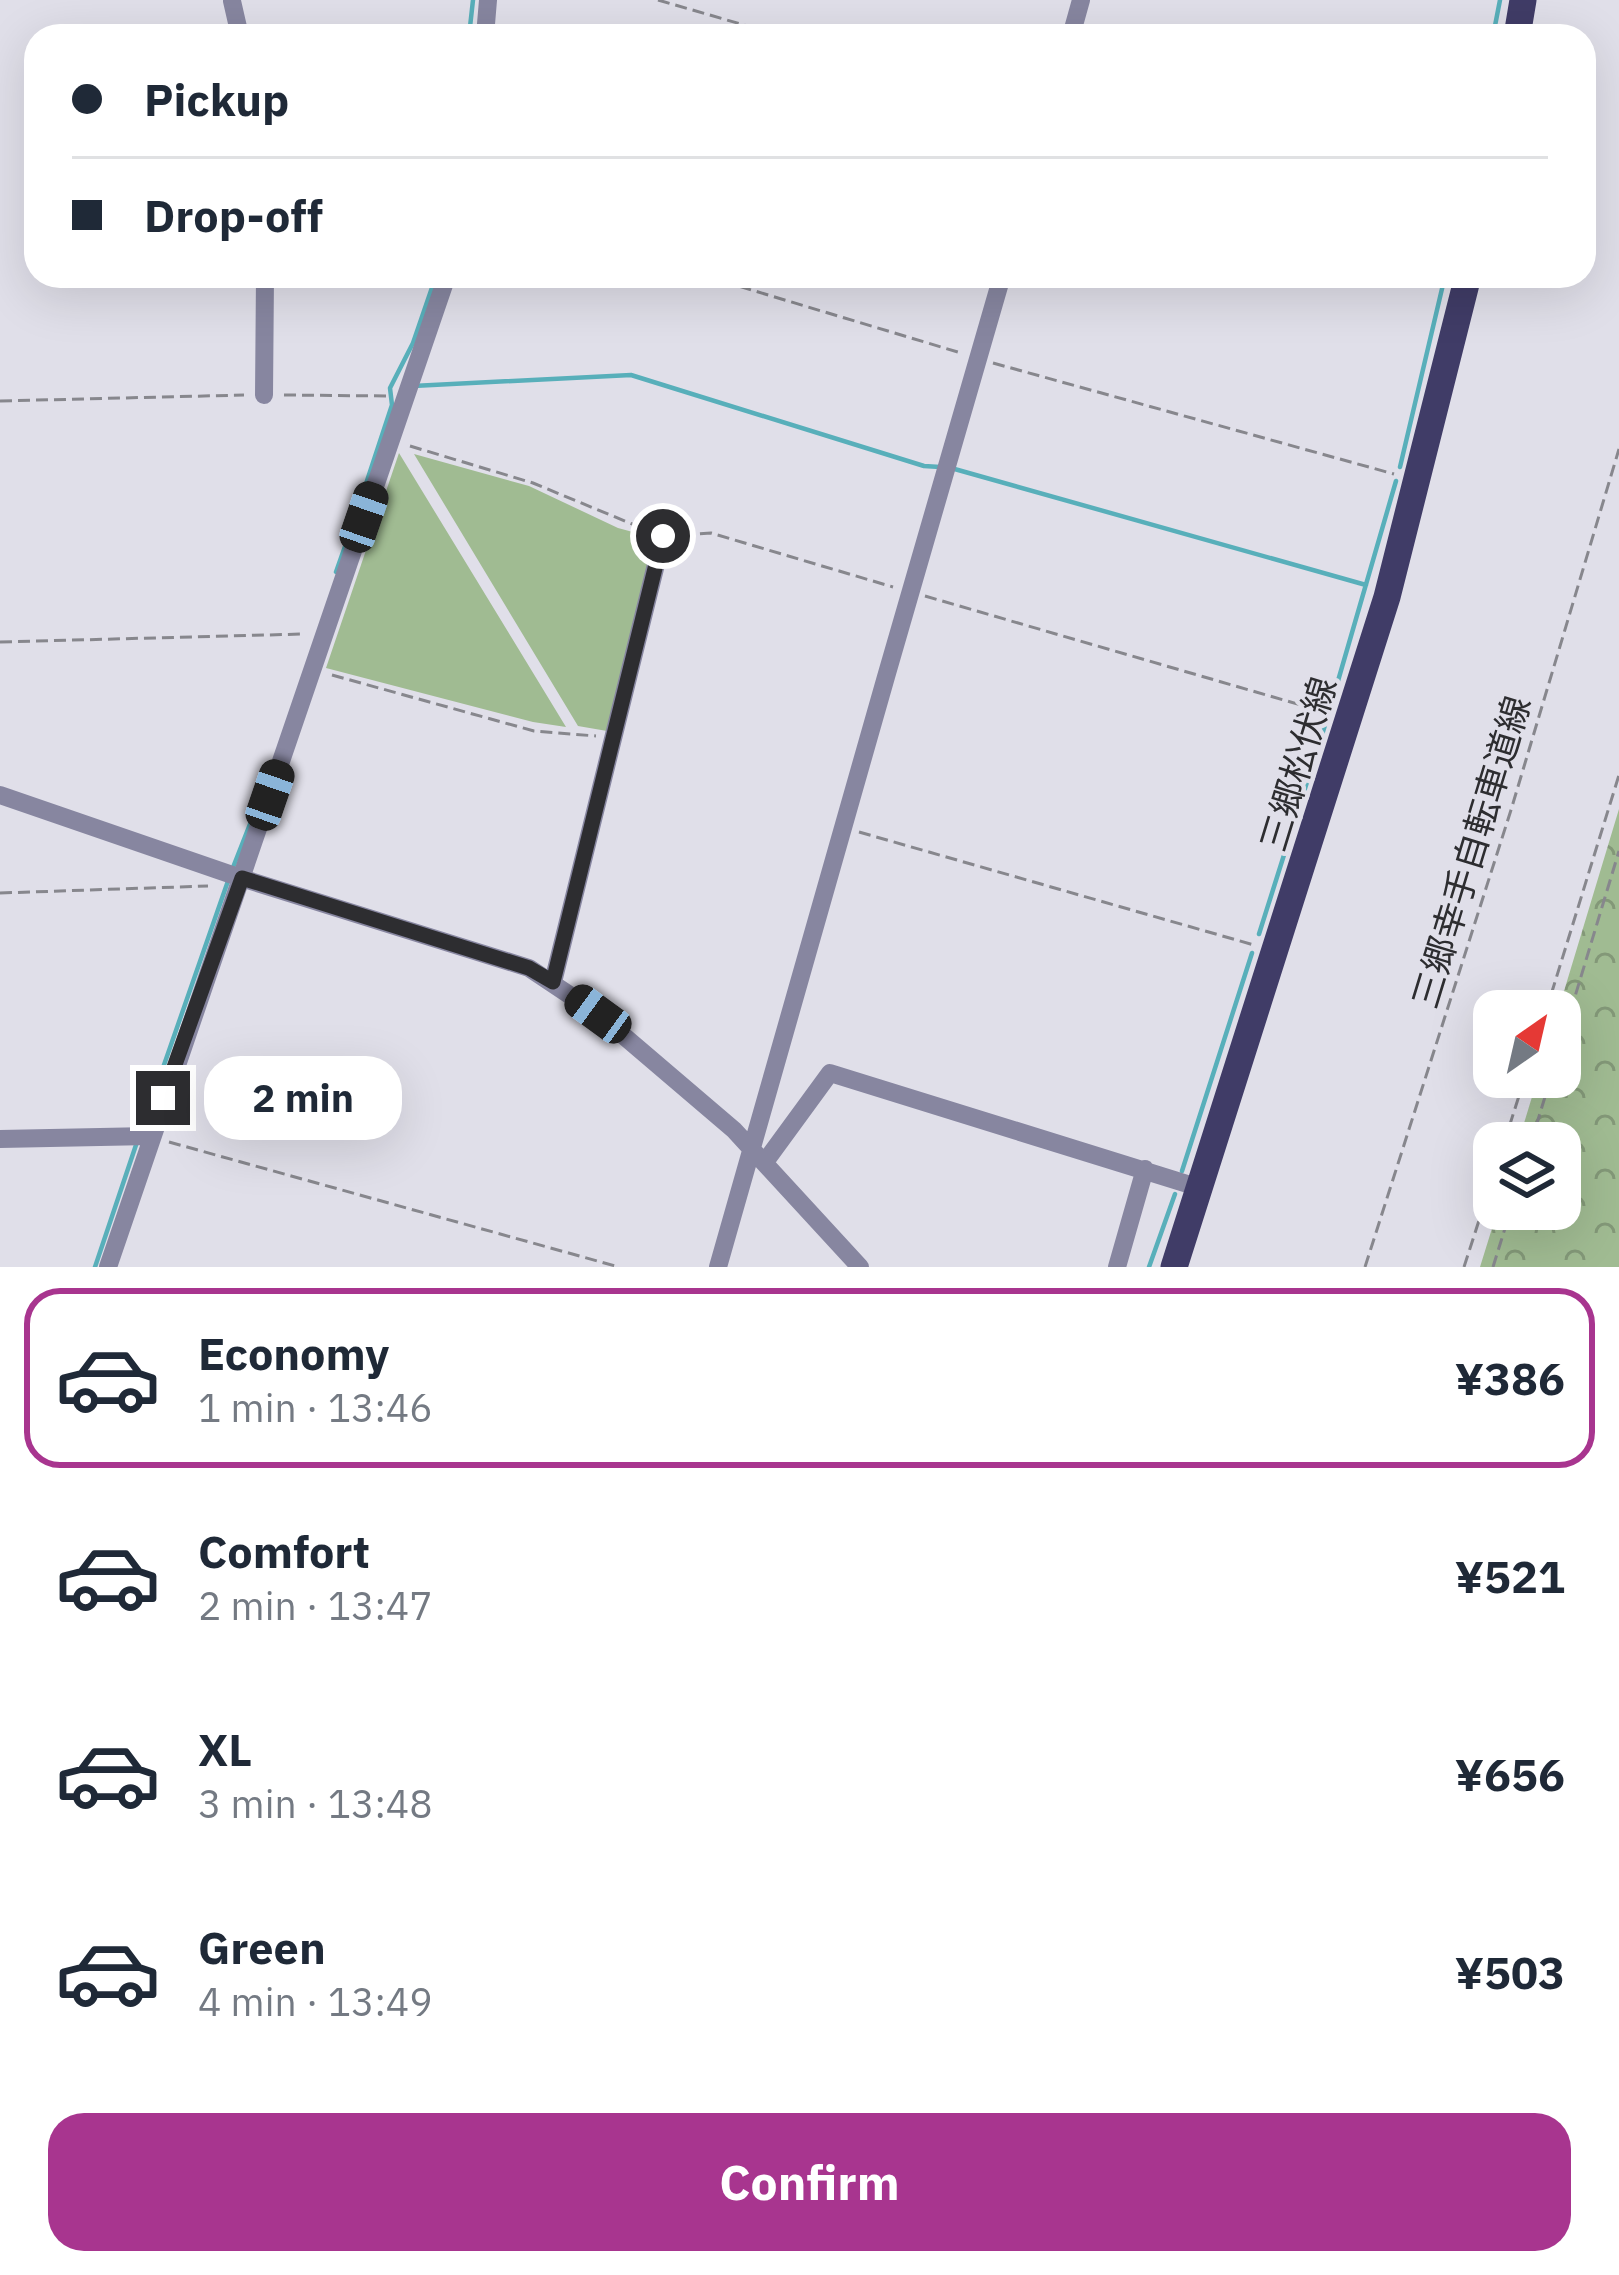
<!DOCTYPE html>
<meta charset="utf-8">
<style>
body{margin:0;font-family:"IBM Plex Sans","Noto Sans JP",sans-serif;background:#f2f2f3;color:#1f2937;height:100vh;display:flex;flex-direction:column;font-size:45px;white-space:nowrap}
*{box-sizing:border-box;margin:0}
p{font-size:39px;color:#747a83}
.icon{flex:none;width:66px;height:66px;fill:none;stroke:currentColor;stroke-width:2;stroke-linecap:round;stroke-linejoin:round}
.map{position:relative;height:1267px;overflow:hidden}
.details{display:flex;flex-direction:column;background:#fff;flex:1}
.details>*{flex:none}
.hud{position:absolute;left:24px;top:24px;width:1572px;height:264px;border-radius:36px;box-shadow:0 12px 48px #0002;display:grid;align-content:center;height:264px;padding:0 48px;background:#fff}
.needle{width:78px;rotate:34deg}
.buttons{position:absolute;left:1473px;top:990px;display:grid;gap:24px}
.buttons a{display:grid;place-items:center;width:108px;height:108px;border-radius:24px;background:#fff;box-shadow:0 12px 48px #0002;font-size:60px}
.end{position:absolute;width:54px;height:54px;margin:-27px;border:15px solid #2d2d30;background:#fff;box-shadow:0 0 0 6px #fff}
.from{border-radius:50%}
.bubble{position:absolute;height:84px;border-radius:36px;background:#fff;box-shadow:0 12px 48px #0002;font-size:39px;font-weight:700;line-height:84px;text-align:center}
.car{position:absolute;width:36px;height:72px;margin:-36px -18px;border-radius:15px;box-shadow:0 0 9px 3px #0007;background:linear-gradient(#222 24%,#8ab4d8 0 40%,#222 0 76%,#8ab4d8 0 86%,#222 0)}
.hud b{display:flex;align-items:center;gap:42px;height:114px;font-size:45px}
.hud b+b{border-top:3px solid #e0e1e3}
.hud i{width:30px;height:30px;background:#1f2937}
ul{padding:21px 0 0;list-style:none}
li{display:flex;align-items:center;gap:36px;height:180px;margin:0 24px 18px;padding:0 24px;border:6px solid transparent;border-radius:36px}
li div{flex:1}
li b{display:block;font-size:45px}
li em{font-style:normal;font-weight:700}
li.selected{border-color:#a8358f}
li>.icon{width:108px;height:108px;stroke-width:1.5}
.primary-button{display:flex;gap:24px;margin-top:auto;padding:24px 48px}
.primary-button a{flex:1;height:138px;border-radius:36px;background:#a8358f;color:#fff;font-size:48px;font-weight:700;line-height:138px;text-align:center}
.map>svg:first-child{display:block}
.grass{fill:#a0bb92}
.park{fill:url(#park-crowns)}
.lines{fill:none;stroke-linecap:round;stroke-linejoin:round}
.stream{stroke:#58afba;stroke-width:4.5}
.path{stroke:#87878d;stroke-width:3;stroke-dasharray:12 6;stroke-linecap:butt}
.minor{stroke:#8786a0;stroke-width:18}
.primary{stroke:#403c67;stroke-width:27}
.route{stroke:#2d2d30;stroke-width:15}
.labels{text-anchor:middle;stroke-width:9;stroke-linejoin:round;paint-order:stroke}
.street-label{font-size:36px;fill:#2d2d30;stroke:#e0dfe9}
</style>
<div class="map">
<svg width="1619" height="1267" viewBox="0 0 1619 1267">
<defs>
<pattern id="park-crowns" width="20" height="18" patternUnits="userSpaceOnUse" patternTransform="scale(3)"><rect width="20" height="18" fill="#a0bb92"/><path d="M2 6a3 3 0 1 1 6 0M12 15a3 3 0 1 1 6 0" fill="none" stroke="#839878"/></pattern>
</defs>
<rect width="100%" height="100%" fill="#e0dfe9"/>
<path class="grass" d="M399 453 566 727 533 722 326 668Z
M414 454 529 486 618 528 655 538 607 731 578 726Z"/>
<path class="park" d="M1619 809V1267H1480L1498 1209H1560V1143H1518L1538 1077H1560L1558 1011Z"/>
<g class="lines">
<path class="stream" d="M469 36 473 0
M1493 36 1500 0
M413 386 631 375 924 466 940 467
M1400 467 1445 276
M951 468 1366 585
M361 499 392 405 390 388 413 343 436 276
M336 572 348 538
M1331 705 1396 481
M232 870 252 819
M1259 934 1326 722
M141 1131 228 881
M1182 1171 1252 953
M95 1267 137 1142
M1149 1267 1175 1194"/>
<path class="path" d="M658 0 782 36
M705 276 961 353
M993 363 1394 474
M284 395 388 396
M0 401 244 395
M410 446 533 483 649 531
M682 535 711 533 893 587
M925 596 1325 712
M0 642 304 634
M332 675 534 731 596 736
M859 832 1254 945
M0 893 208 886
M1546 1011 1619 775
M1560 1046 1619 851
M169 1142 619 1267
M1504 1143 1525 1077
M1531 1143 1551 1077
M1365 1267 1511 810 1619 449
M1464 1267 1494 1174
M1493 1267 1511 1209"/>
<path class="minor" d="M232 1 240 36
M485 36 488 0
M1071 36 1081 0
M264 395 265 276
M0 795 241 878 529 968 598 1014 734 1130 860 1267
M553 982 663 536
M0 1139 150 1136
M765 1162 830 1073 1197 1187
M108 1267 447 276
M718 1267C811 936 906 606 1002 276
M1117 1267 1145 1169"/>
<path class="primary" d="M1517 36 1523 0
M1174 1267 1387 597 1468 276"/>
</g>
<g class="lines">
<path class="route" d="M163 1098 242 878 529 968 553 982 663 536"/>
</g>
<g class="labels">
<g class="street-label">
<text transform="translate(1298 764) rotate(-73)" y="13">三郷松伏線</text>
<text transform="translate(1471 852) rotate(-73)" y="13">三郷幸手自転車道線</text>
</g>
</g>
</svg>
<div class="buttons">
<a><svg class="needle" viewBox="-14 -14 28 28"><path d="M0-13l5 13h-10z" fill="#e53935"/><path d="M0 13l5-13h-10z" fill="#747a83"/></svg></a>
<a><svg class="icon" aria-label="layers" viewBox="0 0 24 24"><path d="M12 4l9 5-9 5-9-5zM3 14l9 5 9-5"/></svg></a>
</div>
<i class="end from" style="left:663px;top:536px"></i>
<i class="end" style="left:163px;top:1098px"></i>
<div class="bubble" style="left:204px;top:1056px;width:198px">2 min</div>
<i class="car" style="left:364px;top:517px;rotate:19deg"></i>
<i class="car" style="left:270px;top:795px;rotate:19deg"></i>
<i class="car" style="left:598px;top:1014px;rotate:306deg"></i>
<div class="hud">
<b><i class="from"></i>Pickup</b>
<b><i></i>Drop-off</b>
</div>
</div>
<section class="details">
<ul>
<li class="selected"><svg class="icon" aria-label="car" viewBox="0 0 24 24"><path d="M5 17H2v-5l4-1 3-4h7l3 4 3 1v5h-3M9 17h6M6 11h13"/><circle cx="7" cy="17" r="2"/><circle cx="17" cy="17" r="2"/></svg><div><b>Economy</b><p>1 min · 13:46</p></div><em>¥386</em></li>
<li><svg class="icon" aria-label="car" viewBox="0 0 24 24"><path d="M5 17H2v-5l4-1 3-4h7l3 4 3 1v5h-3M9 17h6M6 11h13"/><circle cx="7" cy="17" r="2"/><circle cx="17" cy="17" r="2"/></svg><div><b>Comfort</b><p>2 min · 13:47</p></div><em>¥521</em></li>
<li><svg class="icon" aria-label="car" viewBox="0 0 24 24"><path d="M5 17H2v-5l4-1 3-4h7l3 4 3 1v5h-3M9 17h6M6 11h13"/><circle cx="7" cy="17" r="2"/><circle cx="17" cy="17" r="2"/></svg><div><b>XL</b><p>3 min · 13:48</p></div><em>¥656</em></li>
<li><svg class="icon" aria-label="car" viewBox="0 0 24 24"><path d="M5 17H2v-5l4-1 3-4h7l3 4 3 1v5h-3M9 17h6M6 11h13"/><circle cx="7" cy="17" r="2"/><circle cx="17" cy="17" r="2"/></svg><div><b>Green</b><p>4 min · 13:49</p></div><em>¥503</em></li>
</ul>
<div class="primary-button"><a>Confirm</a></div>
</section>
